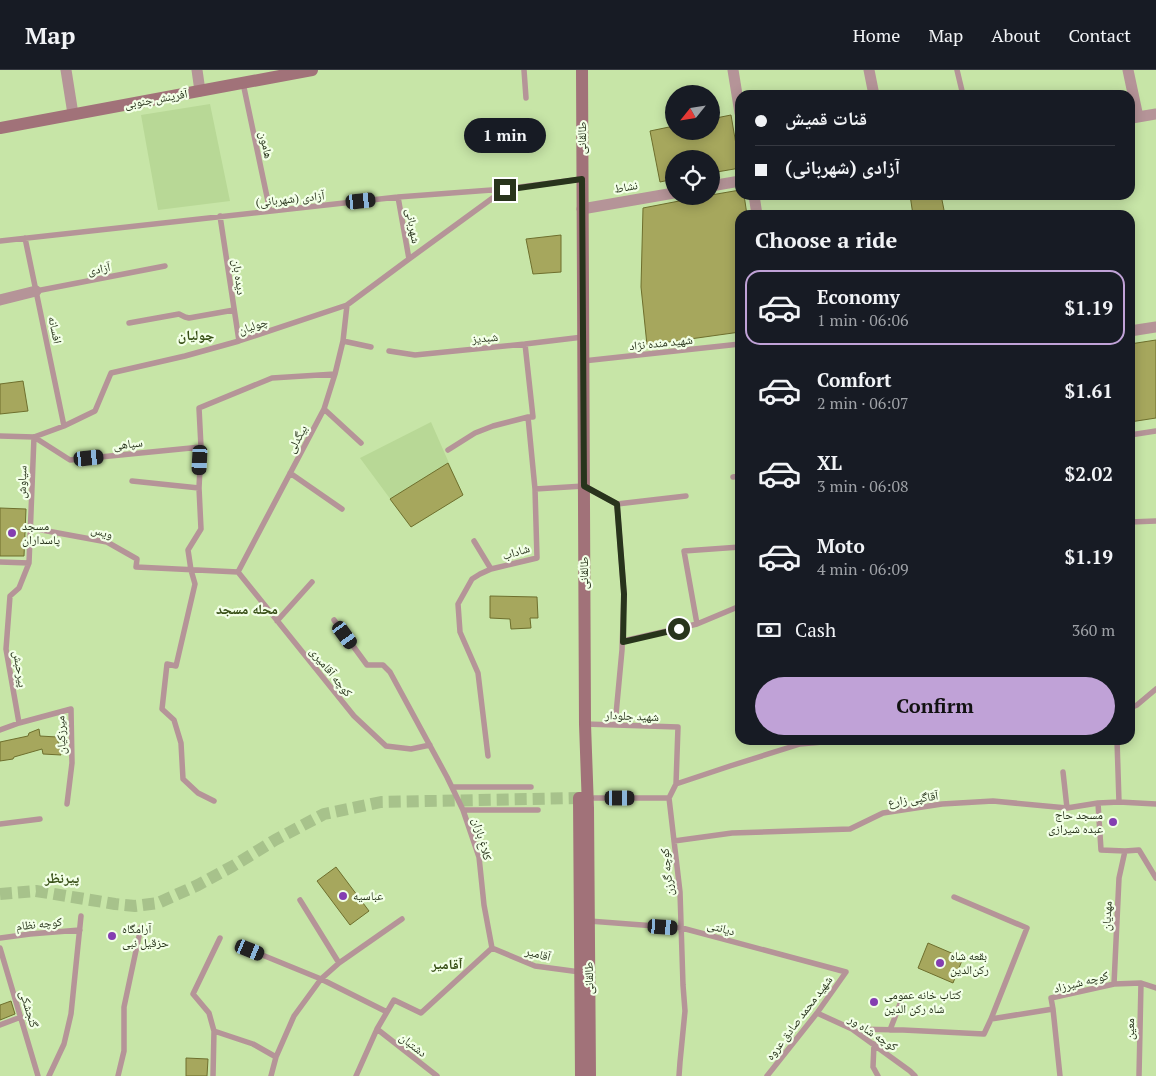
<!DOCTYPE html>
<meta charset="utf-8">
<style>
body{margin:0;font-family:"PT Serif","Noto Naskh Arabic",serif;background:#20242c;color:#f1f3f6;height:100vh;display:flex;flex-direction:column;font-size:19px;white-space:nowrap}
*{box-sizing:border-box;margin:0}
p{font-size:16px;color:#9ea1a6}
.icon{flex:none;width:28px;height:28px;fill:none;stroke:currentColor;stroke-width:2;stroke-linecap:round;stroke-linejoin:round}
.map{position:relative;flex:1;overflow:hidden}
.details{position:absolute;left:735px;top:140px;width:400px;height:535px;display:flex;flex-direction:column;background:#171b24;border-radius:15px;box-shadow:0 2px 12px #0003}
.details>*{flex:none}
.banner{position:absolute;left:735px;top:20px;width:400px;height:110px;border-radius:15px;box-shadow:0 2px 12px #0003;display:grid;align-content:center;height:110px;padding:0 20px;background:#171b24}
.needle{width:32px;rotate:240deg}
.buttons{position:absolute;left:665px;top:15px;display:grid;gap:10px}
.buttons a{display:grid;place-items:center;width:55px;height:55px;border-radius:50%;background:#171b24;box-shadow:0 2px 12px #0003;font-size:25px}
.end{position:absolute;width:22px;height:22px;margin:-11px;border:6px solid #28341c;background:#fff;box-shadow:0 0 0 2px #fff}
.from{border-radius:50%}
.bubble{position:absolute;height:35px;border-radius:18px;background:#171b24;box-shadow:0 2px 12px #0003;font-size:16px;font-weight:800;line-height:35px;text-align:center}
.car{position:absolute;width:15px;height:30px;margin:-15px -8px;border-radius:6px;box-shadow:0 0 4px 1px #0007;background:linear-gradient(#222 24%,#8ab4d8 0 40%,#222 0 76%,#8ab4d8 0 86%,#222 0)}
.banner b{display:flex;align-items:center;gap:18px;height:48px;font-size:19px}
.banner b+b{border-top:1px solid #363941}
.banner i{width:12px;height:12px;background:#f1f3f6}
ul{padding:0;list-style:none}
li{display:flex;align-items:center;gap:15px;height:75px;margin:0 10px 8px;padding:0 10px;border:2px solid transparent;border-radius:15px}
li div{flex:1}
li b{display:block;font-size:19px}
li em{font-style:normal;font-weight:800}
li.selected{border-color:#c0a2d7}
li>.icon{width:45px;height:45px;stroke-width:1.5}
h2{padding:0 20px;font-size:22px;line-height:60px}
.pay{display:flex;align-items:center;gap:12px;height:55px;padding:0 20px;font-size:19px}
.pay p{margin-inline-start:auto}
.button{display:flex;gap:10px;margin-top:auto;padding:10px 20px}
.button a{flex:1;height:58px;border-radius:30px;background:#c0a2d7;color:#111;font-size:20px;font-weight:800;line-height:58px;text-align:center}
header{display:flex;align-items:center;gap:30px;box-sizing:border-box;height:70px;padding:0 25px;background:#171b24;border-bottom:1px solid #363941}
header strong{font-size:24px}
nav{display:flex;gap:28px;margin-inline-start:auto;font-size:18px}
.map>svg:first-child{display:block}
.built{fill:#b8d896}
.building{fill:#a6a75d;stroke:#6e6f2d}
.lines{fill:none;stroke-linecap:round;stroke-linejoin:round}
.secondary-tunnel{stroke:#a7c28b;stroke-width:12;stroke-dasharray:12 6;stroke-linecap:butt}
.lane{stroke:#b59498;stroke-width:5.5}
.street{stroke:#b59498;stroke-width:11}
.secondary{stroke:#a17279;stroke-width:12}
.route{stroke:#28341c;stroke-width:6}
.poi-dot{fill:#843eb1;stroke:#f2ffe6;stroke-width:2}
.labels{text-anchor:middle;stroke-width:4.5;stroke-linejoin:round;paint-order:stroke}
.street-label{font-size:12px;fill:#28341c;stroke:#f2ffe6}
.poi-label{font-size:12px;fill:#28341c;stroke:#f2ffe6;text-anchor:start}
.neighbourhood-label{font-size:14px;font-weight:bold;fill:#374f16;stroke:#f2ffe6}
</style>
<header>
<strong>Map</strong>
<nav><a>Home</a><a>Map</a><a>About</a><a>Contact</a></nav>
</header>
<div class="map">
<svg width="1156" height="1006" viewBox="0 0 1156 1006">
<rect width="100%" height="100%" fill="#c7e5a7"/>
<path class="built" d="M210 34 230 131 158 140 141 45Z
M431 352 463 425 411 457 360 388Z"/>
<path class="building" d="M731 45 740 98 711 103V89H674V109L660 112 650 61 674 56V61H711V49Z
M740 120V125H744L747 145H740V262L647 275 641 217 643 138 705 126H711V125Z
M910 125H941L945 145H913Z
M561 165V202L533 204 526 169Z
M1156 270V348L1130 352V274Z
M23 311 28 341 0 344V314Z
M448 393 463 425 411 457 390 429Z
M0 438 26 439 24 486H0Z
M490 526 537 527 538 548H530L531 558 511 559 510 549 490 548Z
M39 659 40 666 57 667 61 685 43 684 42 679 14 687 13 689 0 691V672L28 666 29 663Z
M336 797 369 841 350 855 317 811Z
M928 873 963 888 953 913 918 898Z
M11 931 15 944 0 950V935Z
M186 988 208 989 207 1006H186Z"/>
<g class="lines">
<path class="secondary-tunnel" d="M0 824 36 821 115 834 135 836 158 833 198 815 233 796 275 770 324 744 381 732 579 728"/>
<path class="lane" d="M524 0 526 28
M957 0 963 25
M243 13 270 141
M398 127 409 189
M220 146 239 271
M25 168 64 356
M0 171 398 127 505 119 582 109
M36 221 165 196
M129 253 179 244 185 247 189 248 234 240
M343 271 371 277
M389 281 415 285 525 274 583 267
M583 291 740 274
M324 339 361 373
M1130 365 1156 361
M0 366 34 367 64 356 95 341 111 303 185 286 239 271 347 235 409 189 505 119
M34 367 70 390 201 377
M448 380 475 363 493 356 528 347
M290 403 342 439
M733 407 740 406
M132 411 199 418
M535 419 584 416 617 434 624 524 622 580 615 655
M617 434 686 426
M1130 452 1156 451
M31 458 107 472 137 489 136 497 238 502
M474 471 491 499
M740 477 684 481 697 554 740 536
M0 492 29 493
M238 502 324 339 335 304 343 271 347 235
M238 502 354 646 386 676 411 679 430 675
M334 550 367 595H383L390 602 447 707 463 740
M277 551 312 512
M623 571 697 554
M1130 638 1137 635 1156 619
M19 653 6 579 10 526 19 518 29 493 34 367
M585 654 678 657 676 714 669 728 680 822 683 915 685 941 680 992 679 1006
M0 660 19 653 71 639 72 693 67 734
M1117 670 1119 732
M488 686 478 603 460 562 458 534 472 509 480 504 491 499 537 488 535 419 528 347H533L525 274
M1063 702 1067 738
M676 714 730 696 800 674 845 670
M452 717H531
M588 728H669
M214 731 198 723 183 709 181 673 174 650 162 639 167 594 176 596 195 514 191 500 188 480 201 459 199 418 201 377 199 338 272 308 335 304
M1098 733 1101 780 1125 781 1139 780 1156 808
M0 754 40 749
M674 771 732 763 850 759 883 743 942 734 993 731 1067 738 1098 733 1119 732 1156 734
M954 827 1027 858 991 949
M300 830 339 893
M589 851 682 858 846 902 817 943 767 1006
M0 868 30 864 80 860
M0 878 38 1006
M492 878 484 835 479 787 463 740H538
M492 878 535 896 580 902
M250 880 321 909 387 942
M1114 914 1119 808 1125 781
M1053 939 1060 1006
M817 943 852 959 910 1001 915 1006
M0 955 21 947
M377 959 437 1006
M852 959 903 960 984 964 991 949 1053 939 1051 928 1114 914 1141 913 1156 918
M890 960 903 926
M214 961 253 974 276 987
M874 974 873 997 878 1006
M49 1006 64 974 71 944 81 846
M118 1006 124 981V937L141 857
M213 1006 214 961 209 943 193 924 220 868
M271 1006 276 987 294 946 321 909 339 893 402 849
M356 1006 377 959 394 930 421 943 492 878
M1139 1006 1141 913"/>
<path class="street" d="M66 0 73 44
M197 0 200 21
M733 0 740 43
M869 0 874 25
M1128 0 1138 47
M1132 48 1156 44
M711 116 740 111
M754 125 757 145
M582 139 674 123
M0 230 36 221
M1130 261 1156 257"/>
<path class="secondary" d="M582 0 585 654 588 738 590 1006
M0 58 312 0
M581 1006 579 728H588"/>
</g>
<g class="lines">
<path class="route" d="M505 120 582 109 584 416 617 434 624 524 623 572 679 559"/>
</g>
<g class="poi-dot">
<circle cx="12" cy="463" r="5"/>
<circle cx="1113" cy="752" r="5"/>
<circle cx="343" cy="826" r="5"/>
<circle cx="112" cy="866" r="5"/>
<circle cx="940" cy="893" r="5"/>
<circle cx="874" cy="932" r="5"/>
</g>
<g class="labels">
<g class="street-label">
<text transform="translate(156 29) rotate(-10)" y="4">آفرینش جنوبی</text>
<text transform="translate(582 68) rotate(-90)" y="4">طالقانی</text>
<text transform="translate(266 75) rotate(78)" y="4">هامون</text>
<text transform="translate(626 117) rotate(-10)" y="4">نشاط</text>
<text transform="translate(290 129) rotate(-6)" y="4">آزادی (شهربانی)</text>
<text transform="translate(413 156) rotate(80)" y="4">شهربانی</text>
<text transform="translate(99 199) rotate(-11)" y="4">آزادی</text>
<text transform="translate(239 207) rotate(82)" y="4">دیده بان</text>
<text transform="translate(253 256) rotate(-18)" y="4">چولیان</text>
<text transform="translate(55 260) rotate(78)" y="4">افسانه</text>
<text transform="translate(485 268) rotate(-5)" y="4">شبدیز</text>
<text transform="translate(661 273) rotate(-6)" y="4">شهید منده نژاد</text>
<text transform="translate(297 369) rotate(-62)" y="4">بیگدلی</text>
<text transform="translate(128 374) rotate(-6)" y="4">سپاهی</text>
<text transform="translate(22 412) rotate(-88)" y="4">سیاوش</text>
<text transform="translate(102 462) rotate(16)" y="4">ویس</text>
<text transform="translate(516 482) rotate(-17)" y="4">شاداب</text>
<text transform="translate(584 503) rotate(-90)" y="4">طالقانی</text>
<text transform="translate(20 599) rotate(81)" y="4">پیرحبش</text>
<text transform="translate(331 602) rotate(51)" y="4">کوچه آقامیری</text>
<text transform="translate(632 646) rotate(2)" y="4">شهید جلودار</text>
<text transform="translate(61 665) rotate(-92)" y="4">میرزکیان</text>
<text transform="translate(913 729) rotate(-8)" y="4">آقاگپی زارع</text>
<text transform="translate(482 769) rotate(74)" y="4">کلاغ بازان</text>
<text transform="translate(667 802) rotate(-96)" y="4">کوچه گرزن</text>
<text transform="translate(1107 846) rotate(-87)" y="4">مهدیان</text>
<text transform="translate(39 854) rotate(-6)" y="4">کوچه نظام</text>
<text transform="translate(721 858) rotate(15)" y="4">دیانتی</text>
<text transform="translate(538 884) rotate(15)" y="4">آقامیر</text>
<text transform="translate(589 908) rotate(-91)" y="4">طالقانی</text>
<text transform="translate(1081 912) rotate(-14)" y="4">کوچه شیرزاد</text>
<text transform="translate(29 939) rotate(73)" y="4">گنجشکی</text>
<text transform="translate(799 948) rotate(-53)" y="4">شهید محمد صادق عروه</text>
<text transform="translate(1130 959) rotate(-89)" y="4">معین</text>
<text transform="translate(873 963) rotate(33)" y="4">کوچه شاه ور</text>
<text transform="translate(413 975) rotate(38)" y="4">دشتبان</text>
</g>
<g class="poi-label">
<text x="22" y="460">مسجد<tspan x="22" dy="14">پاسداران</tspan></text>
<text x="1103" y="749" text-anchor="end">مسجد حاج<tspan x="1103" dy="14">عبده شیرازی</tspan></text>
<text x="353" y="830">عباسیه</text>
<text x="122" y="863">آرامگاه<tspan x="122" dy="14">حزقیل نبی</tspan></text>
<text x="950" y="890">بقعه شاه<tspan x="950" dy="14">رکن‌الدین</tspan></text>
<text x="884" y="929">کتاب خانه عمومی<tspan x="884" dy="14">شاه رکن الدین</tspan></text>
</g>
<g class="neighbourhood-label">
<text x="196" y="270">چولیان</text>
<text x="247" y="544">محله مسجد</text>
<text x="62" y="813">پیرنظر</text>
<text x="447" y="899">آقامیر</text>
</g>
</g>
</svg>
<div class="buttons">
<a><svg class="needle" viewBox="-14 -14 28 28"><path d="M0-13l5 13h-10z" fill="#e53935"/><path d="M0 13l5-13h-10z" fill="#9ea1a6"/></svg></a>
<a><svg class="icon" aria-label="locate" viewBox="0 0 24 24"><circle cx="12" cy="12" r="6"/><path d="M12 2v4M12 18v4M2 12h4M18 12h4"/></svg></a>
</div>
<i class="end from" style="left:679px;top:559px"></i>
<i class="end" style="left:505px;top:120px"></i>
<div class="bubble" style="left:464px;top:48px;width:82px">1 min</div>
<i class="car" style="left:361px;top:131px;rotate:84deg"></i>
<i class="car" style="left:89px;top:388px;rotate:84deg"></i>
<i class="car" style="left:200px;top:390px;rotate:183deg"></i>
<i class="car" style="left:345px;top:565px;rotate:144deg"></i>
<i class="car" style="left:620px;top:728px;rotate:90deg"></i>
<i class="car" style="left:663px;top:857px;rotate:94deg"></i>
<i class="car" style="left:250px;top:880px;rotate:112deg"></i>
<div class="banner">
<b><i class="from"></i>قنات قمیش</b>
<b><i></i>آزادی (شهربانی)</b>
</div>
<section class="details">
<h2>Choose a ride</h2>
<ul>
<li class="selected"><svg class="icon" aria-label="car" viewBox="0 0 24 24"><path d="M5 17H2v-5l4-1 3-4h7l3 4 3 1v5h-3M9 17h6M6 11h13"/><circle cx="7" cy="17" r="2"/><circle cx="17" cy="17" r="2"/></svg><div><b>Economy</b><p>1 min · 06:06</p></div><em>$1.19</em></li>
<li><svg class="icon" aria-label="car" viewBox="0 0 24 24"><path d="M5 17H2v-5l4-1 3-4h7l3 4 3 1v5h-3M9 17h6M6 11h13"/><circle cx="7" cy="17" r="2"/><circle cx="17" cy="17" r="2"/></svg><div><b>Comfort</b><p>2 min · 06:07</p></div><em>$1.61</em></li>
<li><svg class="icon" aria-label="car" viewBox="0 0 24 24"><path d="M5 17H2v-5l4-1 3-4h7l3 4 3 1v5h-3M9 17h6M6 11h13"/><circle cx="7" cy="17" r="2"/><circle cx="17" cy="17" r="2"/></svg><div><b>XL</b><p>3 min · 06:08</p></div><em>$2.02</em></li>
<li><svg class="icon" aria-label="car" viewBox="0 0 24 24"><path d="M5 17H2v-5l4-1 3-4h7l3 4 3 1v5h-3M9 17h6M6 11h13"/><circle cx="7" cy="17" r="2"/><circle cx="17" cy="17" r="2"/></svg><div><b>Moto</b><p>4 min · 06:09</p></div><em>$1.19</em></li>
</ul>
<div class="pay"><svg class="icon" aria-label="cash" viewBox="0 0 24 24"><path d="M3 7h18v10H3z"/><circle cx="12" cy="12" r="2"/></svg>Cash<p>360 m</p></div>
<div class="button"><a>Confirm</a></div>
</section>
</div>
